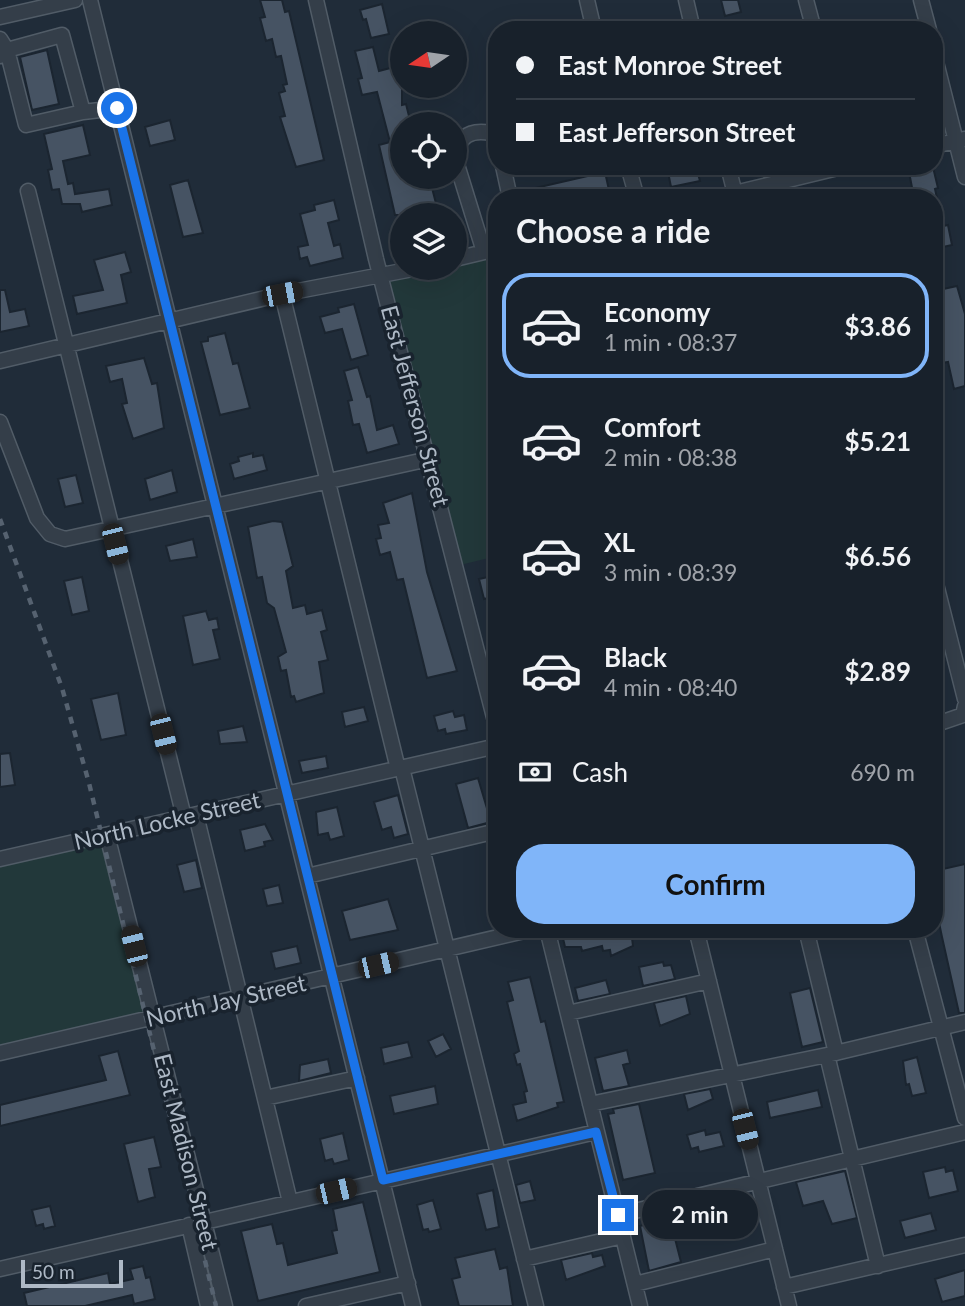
<!DOCTYPE html>
<meta charset="utf-8">
<style>
body{margin:0;font-family:Lato,sans-serif;background:#212933;color:#f1f3f6;height:100vh;display:flex;flex-direction:column;font-size:26px;white-space:nowrap}
*{box-sizing:border-box;margin:0}
p{font-size:23px;color:#9fa3a9}
.icon{flex:none;width:38px;height:38px;fill:none;stroke:currentColor;stroke-width:2;stroke-linecap:round;stroke-linejoin:round}
.map{position:relative;flex:1;overflow:hidden}
.sheet{position:absolute;left:488px;top:189px;width:455px;height:749px;display:flex;flex-direction:column;background:#18212b;border-radius:28px;box-shadow:0 7px 28px #0002,0 0 0 2px #363e47}
.sheet>*{flex:none}
.banner{position:absolute;left:488px;top:21px;width:455px;height:154px;border-radius:28px;box-shadow:0 7px 28px #0002,0 0 0 2px #363e47;display:grid;align-content:center;height:154px;padding:0 28px;background:#18212b}
.needle{width:46px;rotate:257deg}
.fabs{position:absolute;left:390px;top:21px;display:grid;gap:14px}
.fabs a{display:grid;place-items:center;width:77px;height:77px;border-radius:50%;background:#18212b;box-shadow:0 7px 28px #0002,0 0 0 2px #363e47;font-size:35px}
.scale{position:absolute;left:21px;bottom:18px;width:102px;box-sizing:border-box;padding-left:7px;border:4px solid #aeb9c6;border-top:0;font-size:19px;line-height:24px;white-space:nowrap;color:#aeb9c6;-webkit-text-stroke:5px #19232e;paint-order:stroke}
.end{position:absolute;width:32px;height:32px;margin:-16px;border:9px solid #1a73e8;background:#fff;box-shadow:0 0 0 4px #fff}
.from{border-radius:50%}
.bubble{position:absolute;height:49px;border-radius:24px;background:#18212b;box-shadow:0 7px 28px #0002,0 0 0 2px #363e47;font-size:23px;font-weight:700;line-height:49px;text-align:center}
.car{position:absolute;width:21px;height:42px;margin:-21px -10px;border-radius:9px;box-shadow:0 0 5px 2px #0007;background:linear-gradient(#222 24%,#8ab4d8 0 40%,#222 0 76%,#8ab4d8 0 86%,#222 0)}
.banner b{display:flex;align-items:center;gap:24px;height:66px;font-size:26px}
.banner b+b{border-top:2px solid #363e47}
.banner i{width:18px;height:18px;background:#f1f3f6}
ul{padding:0;list-style:none}
li{display:flex;align-items:center;gap:21px;height:105px;margin:0 14px 10px;padding:0 14px;border:4px solid transparent;border-radius:28px}
li div{flex:1}
li b{display:block;font-size:26px}
li em{font-style:normal;font-weight:700}
li.active{border-color:#80b5f9}
li>.icon{width:63px;height:63px;stroke-width:1.5}
h2{padding:0 28px;font-size:32px;line-height:84px}
.pay{display:flex;align-items:center;gap:18px;height:77px;padding:0 28px;font-size:26px}
.pay p{margin-inline-start:auto}
.button{display:flex;gap:14px;margin-top:auto;padding:14px 28px}
.button a{flex:1;height:80px;border-radius:28px;background:#80b5f9;color:#111;font-size:28px;font-weight:700;line-height:80px;text-align:center}
.map>svg:first-child{display:block}
.green{fill:#22383a}
.building{fill:#465363;stroke:#1b2530;stroke-width:2}
.lines{fill:none;stroke-linecap:round;stroke-linejoin:round}
.minor-casing{stroke:#515c67;stroke-width:17}
.minor{stroke:#343e49;stroke-width:14}
.rail{stroke:#566270;stroke-width:4.5;stroke-dasharray:7 7;stroke-linecap:butt}
.route{stroke:#1a73e8;stroke-width:9}
.labels{text-anchor:middle;stroke-width:7;stroke-linejoin:round;paint-order:stroke}
.street-label{font-size:23px;fill:#aeb9c6;stroke:#19232e}
</style>
<div class="map">
<svg width="965" height="1306" viewBox="0 0 965 1306">
<rect width="100%" height="100%" fill="#202c39"/>
<path class="green" d="M497 249V556L456 566 381 276 418 268H455V259Z
M107 835 146 1018 0 1053V860Z"/>
<path class="building" d="M260 0H282L285 12 289 11 324 160 296 167 280 117 285 116 279 93 285 91 283 85 287 84 281 56 276 57 272 39 266 41 260 18 265 17Z
M721 0H738L741 12 725 16Z
M382 4 389 34 371 38 366 19 363 20 360 10Z
M373 47 379 71 398 66 402 73V105L406 104 411 124H402V177H416L419 187 431 184 439 215H395L379 145 390 142 377 92 362 95 358 79 362 78 355 51Z
M47 50 59 104 32 110 20 57Z
M170 120 175 140 150 146 145 127Z
M83 125 90 155 63 161 68 184 73 183 75 194 109 189 112 205 82 212 80 204H62L59 189 52 190 48 170 52 169 44 134Z
M696 166 700 181 671 187 668 172Z
M933 167 938 188 935 189 937 198H914L909 172Z
M605 172 609 190 576 198H533L531 189Z
M188 180 203 233 183 237 170 185Z
M334 200 339 220 328 223 334 246 340 244 343 258 310 266 307 257 300 259 298 247 308 245 300 214 315 210 314 205Z
M948 225 952 245 934 249V228Z
M125 252 131 272 121 275 127 303 77 314 73 296 103 290 94 260Z
M957 286 965 314V386L954 389 948 362 942 363 937 342H940L934 317V291Z
M0 290H5L10 312 25 309 29 326 0 332Z
M354 304 368 355 351 360 342 329 325 333 320 317 339 312 338 308Z
M225 333 233 364 238 363 250 408 220 415 201 342 208 341V337Z
M144 358 152 384 157 383 164 428 133 439 122 404 127 403 122 379 110 382 106 366Z
M358 367 367 397 370 396 377 430 393 425 399 444 367 453 359 424 353 425 348 401 352 400 344 371Z
M253 453V457L263 455 267 470 234 479 230 464 239 461 238 457Z
M172 470 177 492 150 500 145 479Z
M76 475 83 503 65 507 58 479Z
M412 493 427 572 457 671 427 678 403 579 397 580 390 552 380 555 376 539 381 538 378 525 389 523 383 503Z
M273 521 282 522 293 566 286 571 293 608 305 605 307 614 322 610 327 630 321 632 328 660 319 662 324 693 296 702 294 696 291 697 286 670 281 671 278 657 286 652 274 608 267 603 262 577 257 578 248 527Z
M193 539 197 557 170 561 166 546Z
M497 575V596L484 599 479 579Z
M82 577 89 611 72 615 64 581Z
M206 611 209 620 217 618 219 629 213 630 220 659 193 665 183 616Z
M118 693 126 735 101 740 91 699Z
M364 707 368 721 345 727 342 712Z
M453 711 455 717 464 715 467 730 446 734 445 729 438 731 434 716Z
M243 726 247 742 220 744 218 731Z
M10 753 15 785 0 787V754Z
M326 756 328 768 302 773 299 761Z
M478 778 491 822 468 828 456 784Z
M398 795 408 834 394 838 391 827 382 830 374 802Z
M337 807 344 836 330 840 328 833 318 835 316 812Z
M265 824 273 840 264 842 265 846 245 851 240 830Z
M196 860 202 888 184 892 177 865Z
M965 864V1013H959L942 937 937 913 943 911 938 888 934 889V871Z
M279 885 283 903 267 906 263 889Z
M388 899 398 930 350 940 342 911Z
M565 929H650L651 933 632 938 633 946 611 956 610 950 603 951 602 946 582 951 581 947H565L562 934Z
M297 946 301 963 275 969 271 952Z
M663 962 664 966 671 965 675 979 643 986 639 967Z
M530 977 541 1022 545 1021 564 1102 557 1103 558 1107 517 1121 513 1105 526 1102 524 1092 527 1091 520 1064 517 1065 514 1054 519 1051 507 1002 513 1000 508 982Z
M606 980 610 994 578 1001 575 988Z
M810 988 823 1042 802 1047 790 993Z
M686 996 690 1014 660 1026 654 1003Z
M443 1034 451 1049 436 1057 428 1041Z
M408 1042 412 1057 384 1064 381 1048Z
M627 1050 630 1063 623 1065 629 1086 603 1091 595 1058Z
M118 1051 130 1095 0 1126V1105L106 1080 99 1056Z
M917 1057 926 1093 912 1096 909 1084 906 1085 903 1061Z
M328 1059 331 1073 299 1081 300 1065Z
M435 1086 438 1104 394 1114 390 1096Z
M710 1089 713 1099 688 1110 684 1094Z
M818 1090 822 1107 770 1118 767 1102Z
M639 1104 655 1173 623 1180 608 1114 614 1113 613 1109Z
M705 1130 706 1135 720 1132 724 1146 699 1152 698 1147 691 1149 687 1135Z
M343 1133 349 1160 334 1164 332 1159 325 1161 320 1139Z
M154 1137 161 1167 149 1169 155 1197 138 1202 124 1144Z
M945 1167 946 1172 953 1170 958 1191 929 1198 923 1172Z
M845 1171 857 1218 832 1224 823 1201 803 1206 796 1182Z
M530 1181 535 1200 520 1203 516 1185Z
M493 1190 499 1227 486 1230 477 1194Z
M433 1200 441 1229 429 1232 428 1229 423 1230 417 1205Z
M740 1200 744 1215 728 1220 729 1225 711 1230 705 1209Z
M363 1202 380 1272 258 1301 241 1231 272 1224 277 1244 283 1243 288 1265 337 1253 332 1231 337 1230 333 1209Z
M50 1206 55 1226 44 1229 43 1224 36 1226 32 1210Z
M931 1213 936 1230 905 1238 900 1221Z
M669 1215 681 1262 649 1271 640 1226 647 1224 646 1221Z
M495 1249 500 1269 507 1267 513 1306H459L452 1279 460 1277 455 1258Z
M592 1253 593 1257 602 1255 605 1266 566 1280 561 1260Z
M143 1266 146 1278 150 1277 155 1299 134 1304 132 1295 85 1306H27L24 1293 108 1273 110 1284 133 1279 130 1269Z
M965 1270V1296L942 1302 935 1279Z"/>
<g class="lines">
<g class="minor-casing">
<path id="minor" d="M90 0 413 1306
M316 0 376 259 497 729
M587 0 594 30
M686 0 693 30
M806 0 814 30
M921 0 929 30
M0 17 75 0
M0 39 7 50 26 125 83 112 117 108
M934 54 965 177
M0 56 7 50 62 35 83 112
M934 146 964 139
M455 157C459 136 470 129 491 133L497 142
M455 158 484 252
M503 166 510 198
M628 166 637 198
M728 166 736 198
M28 191 184 817
M714 198 846 166
M455 259 497 249
M282 294 398 769
M0 361 282 294 418 268
M0 422 37 518 50 534 65 539 429 459
M934 576 965 699
M934 725 963 715 965 706
M402 768 536 1306
M196 815 290 1202
M107 835 225 1306
M0 859 497 746
M307 876 497 831
M547 929 640 1306
M696 929 789 1306
M806 929 836 1053
M915 929 965 1118
M568 1013 709 981
M0 1053 533 929
M827 1055 878 1266
M265 1098 357 1078
M590 1104 827 1055 965 1022
M618 1215 965 1132
M189 1225 208 1306
M524 1259 623 1236
M0 1269 596 1132
M635 1284 775 1249
M784 1287 965 1245
M306 1306 408 1283"/>
</g>
<use href="#minor" class="minor"/>
<path class="rail" d="M0 519 62 688 89 783 216 1306"/>
</g>
<g class="lines">
<path class="route" d="M117 108 383 1180 596 1132 618 1215"/>
</g>
<g class="labels">
<g class="street-label">
<text transform="translate(415 406) rotate(75)" y="8">East Jefferson Street</text>
<text transform="translate(167 821) rotate(-13)" y="8">North Locke Street</text>
<text transform="translate(226 1001) rotate(-13)" y="8">North Jay Street</text>
<text transform="translate(186 1152) rotate(76)" y="8">East Madison Street</text>
</g>
</g>
</svg>
<div class="fabs">
<a><svg class="needle" viewBox="-14 -14 28 28"><path d="M0-13l5 13h-10z" fill="#e53935"/><path d="M0 13l5-13h-10z" fill="#9fa3a9"/></svg></a>
<a><svg class="icon" aria-label="locate" viewBox="0 0 24 24"><circle cx="12" cy="12" r="6"/><path d="M12 2v4M12 18v4M2 12h4M18 12h4"/></svg></a>
<a><svg class="icon" aria-label="layers" viewBox="0 0 24 24"><path d="M12 4l9 5-9 5-9-5zM3 14l9 5 9-5"/></svg></a>
</div>
<div class="scale">50 m</div>
<i class="end from" style="left:117px;top:108px"></i>
<i class="end" style="left:618px;top:1215px"></i>
<div class="bubble" style="left:642px;top:1190px;width:116px">2 min</div>
<i class="car" style="left:282px;top:294px;rotate:79deg"></i>
<i class="car" style="left:115px;top:544px;rotate:166deg"></i>
<i class="car" style="left:163px;top:734px;rotate:166deg"></i>
<i class="car" style="left:134px;top:946px;rotate:346deg"></i>
<i class="car" style="left:378px;top:965px;rotate:77deg"></i>
<i class="car" style="left:745px;top:1129px;rotate:166deg"></i>
<i class="car" style="left:336px;top:1191px;rotate:77deg"></i>
<div class="banner">
<b><i class="from"></i>East Monroe Street</b>
<b><i></i>East Jefferson Street</b>
</div>
<section class="sheet">
<h2>Choose a ride</h2>
<ul>
<li class="active"><svg class="icon" aria-label="car" viewBox="0 0 24 24"><path d="M5 17H2v-5l4-1 3-4h7l3 4 3 1v5h-3M9 17h6M6 11h13"/><circle cx="7" cy="17" r="2"/><circle cx="17" cy="17" r="2"/></svg><div><b>Economy</b><p>1 min · 08:37</p></div><em>$3.86</em></li>
<li><svg class="icon" aria-label="car" viewBox="0 0 24 24"><path d="M5 17H2v-5l4-1 3-4h7l3 4 3 1v5h-3M9 17h6M6 11h13"/><circle cx="7" cy="17" r="2"/><circle cx="17" cy="17" r="2"/></svg><div><b>Comfort</b><p>2 min · 08:38</p></div><em>$5.21</em></li>
<li><svg class="icon" aria-label="car" viewBox="0 0 24 24"><path d="M5 17H2v-5l4-1 3-4h7l3 4 3 1v5h-3M9 17h6M6 11h13"/><circle cx="7" cy="17" r="2"/><circle cx="17" cy="17" r="2"/></svg><div><b>XL</b><p>3 min · 08:39</p></div><em>$6.56</em></li>
<li><svg class="icon" aria-label="car" viewBox="0 0 24 24"><path d="M5 17H2v-5l4-1 3-4h7l3 4 3 1v5h-3M9 17h6M6 11h13"/><circle cx="7" cy="17" r="2"/><circle cx="17" cy="17" r="2"/></svg><div><b>Black</b><p>4 min · 08:40</p></div><em>$2.89</em></li>
</ul>
<div class="pay"><svg class="icon" aria-label="cash" viewBox="0 0 24 24"><path d="M3 7h18v10H3z"/><circle cx="12" cy="12" r="2"/></svg>Cash<p>690 m</p></div>
<div class="button"><a>Confirm</a></div>
</section>
</div>
